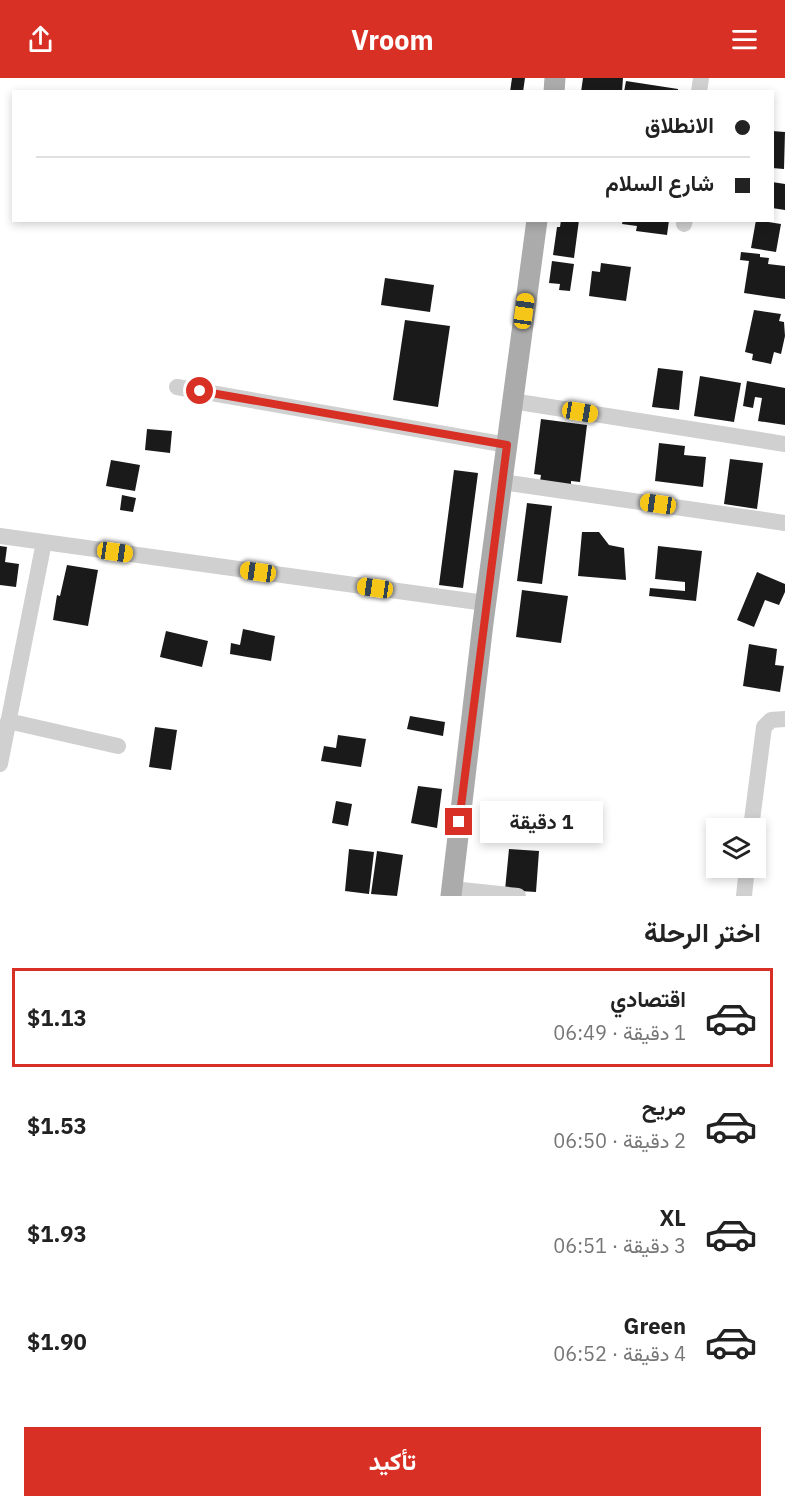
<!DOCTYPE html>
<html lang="ar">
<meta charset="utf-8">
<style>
body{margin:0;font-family:"IBM Plex Sans",Vazirmatn,sans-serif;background:#f6f6f6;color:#222;direction:rtl;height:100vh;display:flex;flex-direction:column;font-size:22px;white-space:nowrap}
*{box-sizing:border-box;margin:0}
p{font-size:20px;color:#767676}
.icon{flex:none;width:33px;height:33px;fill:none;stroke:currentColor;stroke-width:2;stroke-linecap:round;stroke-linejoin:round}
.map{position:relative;height:818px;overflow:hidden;direction:ltr}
.details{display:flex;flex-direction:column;background:#fff;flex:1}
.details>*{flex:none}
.guide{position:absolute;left:12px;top:12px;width:762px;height:132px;border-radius:0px;box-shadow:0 3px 9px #0003;direction:rtl;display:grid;align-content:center;height:132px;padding:0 24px;background:#fff}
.controls{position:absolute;left:706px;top:740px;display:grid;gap:12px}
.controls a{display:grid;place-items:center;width:60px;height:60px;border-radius:0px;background:#fff;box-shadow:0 3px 9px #0003;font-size:30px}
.end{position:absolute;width:27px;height:27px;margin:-14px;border:8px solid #d93025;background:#fff;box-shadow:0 0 0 3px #fff}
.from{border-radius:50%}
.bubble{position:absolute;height:42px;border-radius:0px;background:#fff;box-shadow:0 3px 9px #0003;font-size:20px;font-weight:700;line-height:42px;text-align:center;direction:rtl}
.car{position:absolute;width:18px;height:36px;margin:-18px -9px;border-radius:8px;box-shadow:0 0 4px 2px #0007;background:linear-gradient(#f5c518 24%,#345 0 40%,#f5c518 0 76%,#345 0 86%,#f5c518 0)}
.guide b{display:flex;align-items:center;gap:21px;height:57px;font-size:22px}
.guide b+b{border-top:2px solid #e0e0e0}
.guide i{width:15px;height:15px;background:#222}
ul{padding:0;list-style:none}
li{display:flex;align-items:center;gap:18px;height:99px;margin:0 12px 9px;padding:0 12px;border:3px solid transparent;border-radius:0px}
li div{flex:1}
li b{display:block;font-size:22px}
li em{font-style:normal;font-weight:700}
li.on{border-color:#d93025}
li>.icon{width:54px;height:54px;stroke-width:1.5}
h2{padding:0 24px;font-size:27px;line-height:72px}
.primary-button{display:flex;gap:12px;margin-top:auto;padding:12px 24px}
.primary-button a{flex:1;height:69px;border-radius:0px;background:#d93025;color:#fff;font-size:24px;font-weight:700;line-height:69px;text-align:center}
header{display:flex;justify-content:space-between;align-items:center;height:78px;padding:0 24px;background:#d93025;color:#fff;font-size:27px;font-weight:700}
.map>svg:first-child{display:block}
.building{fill:#1a1a1a}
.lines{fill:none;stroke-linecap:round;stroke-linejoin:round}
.minor{stroke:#d0d0d0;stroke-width:16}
.major{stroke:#ababab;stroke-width:21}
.route{stroke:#d93025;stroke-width:8}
</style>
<header><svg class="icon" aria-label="menu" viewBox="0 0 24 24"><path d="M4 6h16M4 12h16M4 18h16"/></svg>Vroom<svg class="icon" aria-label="share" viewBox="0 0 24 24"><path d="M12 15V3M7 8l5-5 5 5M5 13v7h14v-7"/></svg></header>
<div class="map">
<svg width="785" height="818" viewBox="0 0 785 818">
<rect width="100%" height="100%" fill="#fff"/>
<path class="building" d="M512 0H525L523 14H510Z
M583 0H623L622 14H581Z
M626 3 678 11V14H624Z
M772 53 785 54 784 91 772 90Z
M772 104 785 106V132L772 130Z
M561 142H579L574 180 553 177 557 149H560Z
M623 142H669L667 157 636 153 637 148 622 146Z
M756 142 781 146 776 174 751 170Z
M741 174 760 176V179L769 180 768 186 785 188V221L744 215 749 183 740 182Z
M552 183 574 186 570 213 559 212 560 206 549 205Z
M601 185 631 189 626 223 589 218 592 193 600 194Z
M385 200 434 207 430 234 381 227Z
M754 232 781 236 779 243 784 244 785 258 781 276 774 274 771 286 752 282 753 276 745 274Z
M405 242 450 248 438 329 393 322Z
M658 290 683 293 679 332 652 329Z
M700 298 741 305 734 344 694 338Z
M747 303 785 310V347L758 343 762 320 755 319 753 330 743 328Z
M541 341 587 347 580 404 571 403V407L540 403 541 397 534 396Z
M147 351 172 353 170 375 145 372Z
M659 365 685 368 684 377 706 379 703 409 655 403Z
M730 381 763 385 757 431 724 426Z
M111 382 140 387 135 413 106 408Z
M454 392 478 395 463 510 439 507Z
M122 417 136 420 133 434 120 432Z
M527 425 552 428 542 506 517 503Z
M582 454H599L609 467 624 470 626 502 578 498Z
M0 468 7 469 5 484 19 486 16 509 0 507Z
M658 468 702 473 696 523 649 518 650 510 685 513V504L655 501Z
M67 487 98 492 88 548 53 542 57 517 60 518Z
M757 494 785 506V514L779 527 765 522 754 549 737 542Z
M522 512 568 518 561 565 516 559Z
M243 551 275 558 271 583 230 576 231 565 240 567Z
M166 553 208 563 202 589 160 579Z
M749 566 777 571 775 587 784 588 780 614 743 608Z
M410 638 445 644 443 658 407 651Z
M155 649 177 652 171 692 149 689Z
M338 657 366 661 361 689 321 683 324 668 336 670Z
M418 708 442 711 437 750 411 745Z
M336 723 352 726 348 748 332 745Z
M349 771 374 774 369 816 345 813Z
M509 771 539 773 536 814 505 812Z
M377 773 403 777 397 818 371 816Z"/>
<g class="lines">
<path class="minor" d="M699 14 701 0
M684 146 685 142
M177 309 507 367
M512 323 785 366
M502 404 785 445
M0 458 485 525
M8 643 118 668
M0 686 44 464
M751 750 764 649 771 642 785 641
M452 811 518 818
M744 818 747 789"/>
<path class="major" d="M554 14 555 0
M451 818 483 545 537 142"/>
</g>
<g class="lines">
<path class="route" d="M200 313 507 367 459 744"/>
</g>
</svg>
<div class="controls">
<a><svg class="icon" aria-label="layers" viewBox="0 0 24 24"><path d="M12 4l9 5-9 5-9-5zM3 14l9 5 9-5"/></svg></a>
</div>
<i class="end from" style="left:200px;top:313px"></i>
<i class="end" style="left:459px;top:744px"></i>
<div class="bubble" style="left:480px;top:723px;width:123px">1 دقيقة</div>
<i class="car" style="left:524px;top:233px;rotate:8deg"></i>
<i class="car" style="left:580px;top:334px;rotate:99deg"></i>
<i class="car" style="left:658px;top:426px;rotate:278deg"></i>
<i class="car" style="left:115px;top:474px;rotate:98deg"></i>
<i class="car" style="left:258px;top:494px;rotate:278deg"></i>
<i class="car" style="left:375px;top:510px;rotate:278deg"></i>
<div class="guide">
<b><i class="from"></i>الانطلاق</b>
<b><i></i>شارع السلام</b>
</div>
</div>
<section class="details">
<h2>اختر الرحلة</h2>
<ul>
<li class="on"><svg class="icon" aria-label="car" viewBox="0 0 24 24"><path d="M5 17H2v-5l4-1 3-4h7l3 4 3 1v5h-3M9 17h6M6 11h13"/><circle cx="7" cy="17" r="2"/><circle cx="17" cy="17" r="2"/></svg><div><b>اقتصادي</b><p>1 دقيقة · 06:49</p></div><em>$1.13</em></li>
<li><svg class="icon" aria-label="car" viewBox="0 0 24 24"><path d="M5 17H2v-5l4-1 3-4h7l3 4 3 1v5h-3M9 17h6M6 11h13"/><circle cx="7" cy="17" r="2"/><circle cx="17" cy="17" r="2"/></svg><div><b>مريح</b><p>2 دقيقة · 06:50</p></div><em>$1.53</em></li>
<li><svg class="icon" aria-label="car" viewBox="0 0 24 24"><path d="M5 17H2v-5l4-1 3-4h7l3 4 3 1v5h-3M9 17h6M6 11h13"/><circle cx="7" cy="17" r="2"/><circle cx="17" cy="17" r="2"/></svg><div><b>XL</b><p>3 دقيقة · 06:51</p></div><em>$1.93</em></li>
<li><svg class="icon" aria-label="car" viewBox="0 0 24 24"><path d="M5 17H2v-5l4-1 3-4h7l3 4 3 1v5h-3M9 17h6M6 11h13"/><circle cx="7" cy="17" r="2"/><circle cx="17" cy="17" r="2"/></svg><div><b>Green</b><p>4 دقيقة · 06:52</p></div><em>$1.90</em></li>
</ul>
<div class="primary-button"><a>تأكيد</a></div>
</section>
